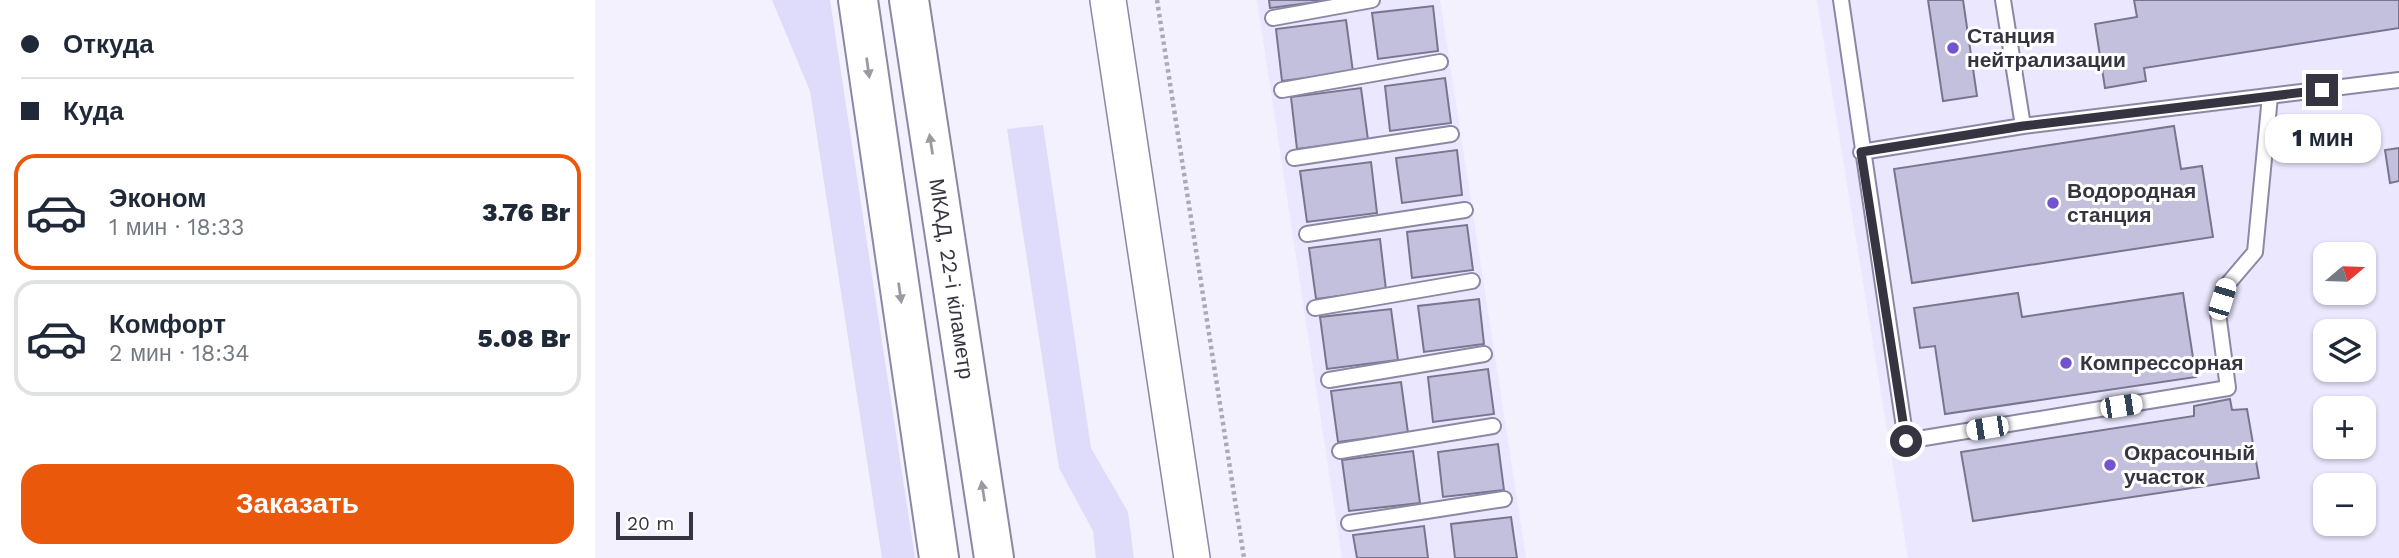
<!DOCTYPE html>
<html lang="ru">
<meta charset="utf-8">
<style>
body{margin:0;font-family:"Work Sans",sans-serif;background:#f2f2f3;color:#1f2937;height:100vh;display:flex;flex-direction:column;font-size:26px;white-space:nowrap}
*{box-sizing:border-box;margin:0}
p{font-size:23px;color:#747a83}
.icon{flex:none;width:38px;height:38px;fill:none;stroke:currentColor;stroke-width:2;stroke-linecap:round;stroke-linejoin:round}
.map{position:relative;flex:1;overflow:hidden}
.side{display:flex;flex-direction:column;background:#fff;width:595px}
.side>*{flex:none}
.guide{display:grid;align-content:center;height:154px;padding:0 21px;background:#fff}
.needle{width:46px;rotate:71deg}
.tools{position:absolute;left:1718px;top:242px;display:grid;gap:14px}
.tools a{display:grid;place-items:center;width:63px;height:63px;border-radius:14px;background:#fff;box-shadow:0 2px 5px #0004;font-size:35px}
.scale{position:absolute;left:21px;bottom:18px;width:77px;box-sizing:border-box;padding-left:7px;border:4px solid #363440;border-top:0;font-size:19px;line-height:24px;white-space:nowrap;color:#363440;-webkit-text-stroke:5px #fff;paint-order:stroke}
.end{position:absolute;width:32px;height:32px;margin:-16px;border:9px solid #363440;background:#fff;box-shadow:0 0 0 4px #fff}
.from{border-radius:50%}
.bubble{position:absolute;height:49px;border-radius:21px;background:#fff;box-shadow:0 2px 5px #0004;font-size:23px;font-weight:800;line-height:49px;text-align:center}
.car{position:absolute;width:21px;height:42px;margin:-21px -10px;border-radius:9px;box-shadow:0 0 5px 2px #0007;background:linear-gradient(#fff 24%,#345 0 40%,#fff 0 76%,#345 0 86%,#fff 0)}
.guide b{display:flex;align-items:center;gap:24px;height:66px;font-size:26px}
.guide b+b{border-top:2px solid #e0e1e3}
.guide i{width:18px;height:18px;background:#1f2937}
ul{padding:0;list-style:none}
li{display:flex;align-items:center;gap:21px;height:116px;margin:0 14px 10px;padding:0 7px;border:4px solid #e0e1e3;border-radius:21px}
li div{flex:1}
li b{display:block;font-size:26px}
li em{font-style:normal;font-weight:800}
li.selected{border-color:#ea580c}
li>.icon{width:63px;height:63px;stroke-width:1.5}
.action{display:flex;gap:14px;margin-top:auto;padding:14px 21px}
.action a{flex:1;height:80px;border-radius:21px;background:#ea580c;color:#fff;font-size:28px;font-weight:800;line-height:80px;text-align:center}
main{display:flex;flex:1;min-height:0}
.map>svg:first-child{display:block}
.built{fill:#eae7fe;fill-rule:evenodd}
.green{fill:#dfdbfa}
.building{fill:#c3c0dd;stroke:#797591;stroke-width:2}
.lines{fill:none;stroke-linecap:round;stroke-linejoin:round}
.service-casing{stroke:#8b88a4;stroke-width:18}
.tertiary-casing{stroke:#8b88a4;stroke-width:38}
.trunk-casing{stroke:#8b88a4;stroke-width:42}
.path{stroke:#aaa9b5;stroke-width:4.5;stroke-dasharray:3.5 3.5;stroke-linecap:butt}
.service{stroke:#fff;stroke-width:14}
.tertiary{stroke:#fff;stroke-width:35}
.trunk{stroke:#fff;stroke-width:38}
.oneway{fill:#9a9aa0}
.route{stroke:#363440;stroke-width:9}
.poi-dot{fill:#7354ce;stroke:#fff;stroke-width:2.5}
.labels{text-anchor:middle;stroke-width:6;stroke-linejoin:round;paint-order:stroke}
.poi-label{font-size:21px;font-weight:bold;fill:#363440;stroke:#fff;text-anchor:start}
.street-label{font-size:21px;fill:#363440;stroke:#fff}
</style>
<main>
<section class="side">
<div class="guide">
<b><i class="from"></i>Откуда</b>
<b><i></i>Куда</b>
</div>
<ul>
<li class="selected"><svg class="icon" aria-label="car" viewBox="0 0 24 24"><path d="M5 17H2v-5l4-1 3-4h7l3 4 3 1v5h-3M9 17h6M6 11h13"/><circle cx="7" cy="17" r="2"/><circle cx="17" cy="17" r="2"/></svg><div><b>Эконом</b><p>1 мин · 18:33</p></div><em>3.76 Br</em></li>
<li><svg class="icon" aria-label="car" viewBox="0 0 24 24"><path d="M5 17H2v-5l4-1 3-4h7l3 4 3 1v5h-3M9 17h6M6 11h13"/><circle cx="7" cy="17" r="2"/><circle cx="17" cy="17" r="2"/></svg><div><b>Комфорт</b><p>2 мин · 18:34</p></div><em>5.08 Br</em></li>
</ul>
<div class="action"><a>Заказать</a></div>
</section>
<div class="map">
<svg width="1804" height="558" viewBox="0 0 1804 558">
<rect width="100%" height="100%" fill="#f2f1fd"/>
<path class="built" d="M662 0H845L931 558H747Z
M1222 0H1804V558H1313ZM1731 254H1769V292H1731ZM1731 331H1769V369H1731ZM1731 408H1769V446H1731ZM1731 485H1769V523H1731Z"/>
<path class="green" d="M177 0H235L320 558H287L215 91Z
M448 125 496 448 533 512 539 558H501L498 531 464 468 412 129Z"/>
<path class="building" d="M674 0H738L675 8Z
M1333 0H1368L1382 96 1348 101Z
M1539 0H1804V28L1549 68 1551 81 1510 88 1500 24 1542 17Z
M838 6 843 51 783 59 777 13Z
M751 20 758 72 687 81 681 29Z
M850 78 856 123 795 131 790 86Z
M766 88 773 140 702 149 696 97Z
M1579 126 1586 169 1607 166 1618 237 1317 283 1299 169Z
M1804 148V181L1795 183 1790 150Z
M862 150 867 195 807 203 801 158Z
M776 162 782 213 712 222 705 171Z
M872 225 878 270 817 278 812 232Z
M785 239 791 290 721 299 714 248Z
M1423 293 1427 317 1588 293 1601 377 1350 414 1340 346 1325 348 1319 308Z
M884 299 889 344 829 352 823 306Z
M796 309 803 360 732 369 725 317Z
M893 369 899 414 838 422 833 377Z
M806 382 813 433 743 442 736 391Z
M1635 399 1637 410 1652 409 1664 478 1378 521 1366 452 1599 416V406Z
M903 444 909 490 848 497 843 452Z
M818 451 825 503 754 511 747 460Z
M916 517 922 558H860L856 524Z
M829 526 833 558H762L758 535Z"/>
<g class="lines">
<g class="service-casing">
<path id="service" d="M1246 0 1311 441 1633 388 1623 313 1631 286 1660 252 1675 96
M678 18 777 0
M687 90 845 62
M1428 126 1804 80
M1266 152 1428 126 1408 0
M699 158 856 134
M712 234 870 210
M720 308 877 281
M734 380 889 354
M745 451 898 426
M754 523 909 499"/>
</g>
<g class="tertiary-casing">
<path id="tertiary" d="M513 0 597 558"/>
</g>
<g class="trunk-casing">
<g id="trunk">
<path d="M263 0 344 558"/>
<path id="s1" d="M314 0 399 558"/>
</g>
</g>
<path class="path" d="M562 0 649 558"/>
<use href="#service" class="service"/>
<use href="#tertiary" class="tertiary"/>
<use href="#trunk" class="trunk"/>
</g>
<defs><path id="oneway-solid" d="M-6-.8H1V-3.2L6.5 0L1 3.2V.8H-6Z" transform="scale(1.75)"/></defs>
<g class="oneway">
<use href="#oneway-solid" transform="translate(273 68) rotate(82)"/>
<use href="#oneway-solid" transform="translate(336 144) rotate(-99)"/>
<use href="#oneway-solid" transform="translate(305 293) rotate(82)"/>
<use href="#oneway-solid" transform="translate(388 491) rotate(-99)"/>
</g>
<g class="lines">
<path class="route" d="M1311 441 1266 152 1428 126 1727 90"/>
</g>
<g class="poi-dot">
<circle cx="1358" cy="48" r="7"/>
<circle cx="1458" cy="203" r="7"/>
<circle cx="1471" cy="363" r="7"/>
<circle cx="1515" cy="465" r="7"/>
</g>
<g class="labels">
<g class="poi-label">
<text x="1372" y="43">Станция<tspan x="1372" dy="24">нейтрализации</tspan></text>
<text x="1472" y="198">Водородная<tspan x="1472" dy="24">станция</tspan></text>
<text x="1485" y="370">Компрессорная</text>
<text x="1529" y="460">Окрасочный<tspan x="1529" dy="24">участок</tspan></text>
</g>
<g class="street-label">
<text dy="7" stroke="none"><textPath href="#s1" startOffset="282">МКАД, 22-і кіламетр</textPath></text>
</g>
</g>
</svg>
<div class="tools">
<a><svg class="needle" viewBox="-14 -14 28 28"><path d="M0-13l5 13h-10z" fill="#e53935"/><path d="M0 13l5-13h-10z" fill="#747a83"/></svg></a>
<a><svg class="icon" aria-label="layers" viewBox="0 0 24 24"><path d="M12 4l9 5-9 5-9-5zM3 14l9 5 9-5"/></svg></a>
<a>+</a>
<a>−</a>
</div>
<div class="scale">20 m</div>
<i class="end from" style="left:1311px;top:441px"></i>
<i class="end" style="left:1727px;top:90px"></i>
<div class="bubble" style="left:1670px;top:114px;width:116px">1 мин</div>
<i class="car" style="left:1627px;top:299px;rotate:17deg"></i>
<i class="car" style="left:1526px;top:406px;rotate:81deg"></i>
<i class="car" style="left:1392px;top:428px;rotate:261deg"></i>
</div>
</main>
